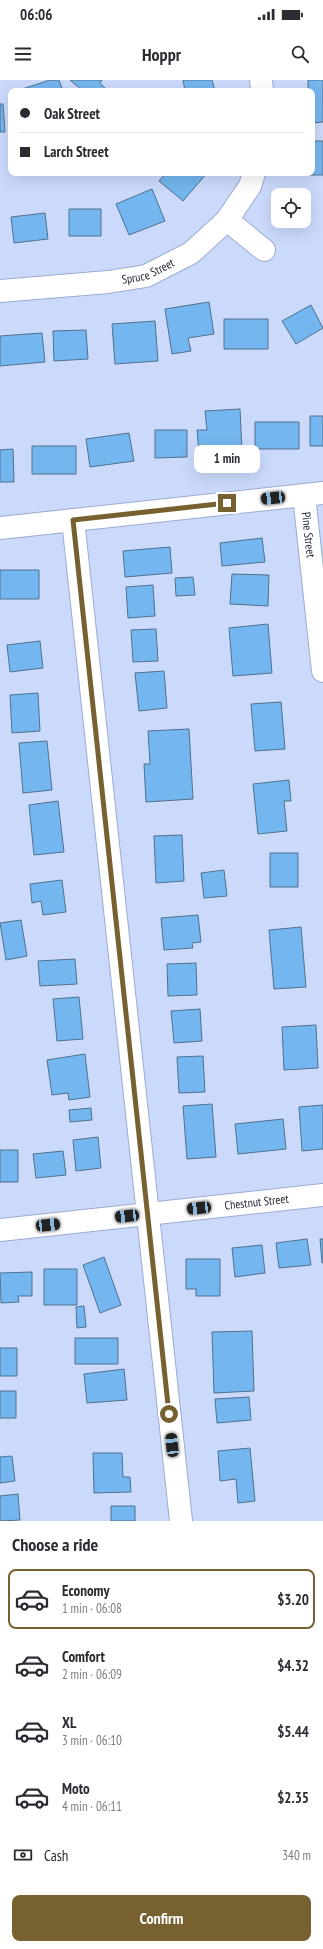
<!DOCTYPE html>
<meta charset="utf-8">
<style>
body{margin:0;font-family:"PT Sans Narrow",sans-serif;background:#f7f7f7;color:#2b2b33;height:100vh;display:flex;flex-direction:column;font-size:15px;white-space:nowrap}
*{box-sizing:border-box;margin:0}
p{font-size:13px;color:#7c7c81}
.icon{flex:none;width:22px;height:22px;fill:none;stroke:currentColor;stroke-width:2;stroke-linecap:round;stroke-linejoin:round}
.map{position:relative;height:1441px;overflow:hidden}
.panel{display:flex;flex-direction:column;background:#fff;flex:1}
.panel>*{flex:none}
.top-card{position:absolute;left:8px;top:8px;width:307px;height:88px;border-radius:8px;box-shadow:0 4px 16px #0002;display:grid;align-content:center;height:88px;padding:0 12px;background:#fff}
.fabs{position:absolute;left:271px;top:108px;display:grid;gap:8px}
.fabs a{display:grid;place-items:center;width:40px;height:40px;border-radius:8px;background:#fff;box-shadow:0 4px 16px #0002;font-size:20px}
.end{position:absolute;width:18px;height:18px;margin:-9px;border:5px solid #776131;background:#fff;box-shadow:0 0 0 2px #fff}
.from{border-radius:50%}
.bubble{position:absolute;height:28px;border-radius:8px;background:#fff;box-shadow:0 4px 16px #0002;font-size:13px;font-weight:800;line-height:28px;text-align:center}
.car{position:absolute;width:12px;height:24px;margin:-12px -6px;border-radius:5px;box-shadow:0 0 3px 1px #0007;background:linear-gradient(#222 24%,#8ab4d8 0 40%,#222 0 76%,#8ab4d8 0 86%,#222 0)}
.top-card b{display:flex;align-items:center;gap:14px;height:38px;font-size:15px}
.top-card b+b{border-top:1px solid #e1e1e2}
.top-card i{width:10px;height:10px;background:#2b2b33}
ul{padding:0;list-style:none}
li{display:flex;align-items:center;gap:12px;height:60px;margin:0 8px 6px;padding:0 4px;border:2px solid transparent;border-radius:8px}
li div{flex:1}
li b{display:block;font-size:15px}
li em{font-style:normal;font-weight:800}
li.current{border-color:#776131}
li>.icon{width:36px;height:36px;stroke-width:1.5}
h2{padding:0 12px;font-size:18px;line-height:48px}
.pay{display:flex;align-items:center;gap:10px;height:44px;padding:0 12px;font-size:15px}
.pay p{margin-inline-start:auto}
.button{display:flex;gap:8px;margin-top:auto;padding:8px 12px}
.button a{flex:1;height:46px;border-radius:8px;background:#776131;color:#fff;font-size:16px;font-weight:800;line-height:46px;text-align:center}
.status{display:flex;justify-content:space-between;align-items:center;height:28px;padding:0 20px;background:#fff;direction:ltr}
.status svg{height:11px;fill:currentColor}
header{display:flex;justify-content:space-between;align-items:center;height:52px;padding:0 12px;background:#fff;font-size:18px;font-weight:800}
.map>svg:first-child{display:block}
.building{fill:#74b6ef;stroke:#50718e}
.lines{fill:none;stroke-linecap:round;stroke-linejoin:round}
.street-casing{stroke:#9aabd2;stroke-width:24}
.street{stroke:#fff;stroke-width:22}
.route{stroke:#776131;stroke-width:5}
.labels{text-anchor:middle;stroke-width:3;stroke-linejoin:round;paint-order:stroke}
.street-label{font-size:12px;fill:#1c2332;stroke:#cbdafb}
</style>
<div class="status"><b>06:06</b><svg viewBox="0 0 49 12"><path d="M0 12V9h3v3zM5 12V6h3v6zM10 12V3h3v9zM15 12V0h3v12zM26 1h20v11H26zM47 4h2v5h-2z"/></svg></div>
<header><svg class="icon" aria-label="menu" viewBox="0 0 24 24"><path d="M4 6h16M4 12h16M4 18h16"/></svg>Hoppr<svg class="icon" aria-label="search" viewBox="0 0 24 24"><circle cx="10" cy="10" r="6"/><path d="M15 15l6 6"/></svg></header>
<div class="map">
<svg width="323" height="1441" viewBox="0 0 323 1441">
<rect width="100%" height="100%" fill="#cbdafb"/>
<path class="building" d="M50 0H59L63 11H16Z
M70 0H102L100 3 105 8 102 11H83Z
M183 0H212L215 11H185Z
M308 0H323V42L312 43V11H308Z
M0 24H3L5 52H0Z
M312 61H323V95H307V93H312Z
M166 93H207L183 121 159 101Z
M152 109 165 141 129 155 116 124Z
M69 129H101V156H69Z
M45 133 48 159 14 163 11 137Z
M209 222 214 254 188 258 191 271 172 274 165 229Z
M311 225 323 248 296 264 282 241Z
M224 239H268V269H224Z
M155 241 158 281 115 284 112 244Z
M86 250 88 279 54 281 53 251Z
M42 253 45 282 0 286V256Z
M240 329 242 370 199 373 197 350H207L205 331Z
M310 336H323V366H310Z
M255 342H299V369H255Z
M155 350H187V377L155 378Z
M129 353 134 381 90 387 86 359Z
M32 366H76V394H32Z
M13 369 14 402H0V370Z
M262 458 265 482 222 486 220 463Z
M170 467 172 493 125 497 123 471Z
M0 490H39V519H0Z
M232 494 269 495 268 526 230 524Z
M193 497 195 515 176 516 175 498Z
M153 505 155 536 128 538 126 507Z
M268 544 272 593 233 596 229 548Z
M156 549 158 581 133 582 131 550Z
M40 561 43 588 10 592 7 565Z
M164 591 167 628 139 631 135 593Z
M38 613 40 651 12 653 10 615Z
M281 622 285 669 255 671 251 624Z
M189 649 193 719 146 722 144 684H150L148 651Z
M47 661 52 710 23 713 19 663Z
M289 700 291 721H284L287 751 258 754 253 704Z
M58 721 64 772 34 775 29 725Z
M182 755 184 801 156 803 154 756Z
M270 773H298V807H270Z
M224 790 227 816 204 818 201 793Z
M62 800 66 832 43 835 41 821 32 823 30 804Z
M198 835 201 862 192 863 193 868 164 870 161 838Z
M21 840 27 876 6 880 0 843Z
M301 847 306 907 274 909 269 850Z
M75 879 77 904 40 906 38 881Z
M196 883 197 915 168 916 167 884Z
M79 917 83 959 57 961 53 919Z
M200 929 202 961 174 963 171 931Z
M316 945 318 988 284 990 282 947Z
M85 974 90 1017 69 1020 68 1013 52 1015 47 980Z
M203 976 205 1012 179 1013 177 977Z
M212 1024 216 1077 187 1079 183 1026Z
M323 1025V1069L302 1071 299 1027Z
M91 1028 92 1040 70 1042 69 1030Z
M283 1039 286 1069 238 1074 235 1044Z
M98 1057 101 1088 76 1091 73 1060Z
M0 1070H18V1102H0Z
M63 1071 66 1095 36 1098 33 1074Z
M307 1159 311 1185 279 1188 276 1163Z
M320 1159H323V1183H322Z
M262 1165 265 1193 235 1197 232 1168Z
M104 1177 121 1225 100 1233 83 1185Z
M186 1179H220V1216H196V1209H186Z
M44 1189H77V1225H44Z
M32 1192V1216H18L19 1222 1 1223 0 1193Z
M84 1226 86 1247 77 1248 76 1227Z
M252 1251 254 1311 214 1313 212 1252Z
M75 1258H118V1284H75Z
M0 1268H17V1296H0Z
M124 1289 127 1320 87 1323 84 1294Z
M0 1311H16V1338H0Z
M249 1317 251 1340 217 1343 215 1319Z
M250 1368 255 1421 238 1423 236 1399 220 1401 218 1371Z
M93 1373H122L123 1397H130L131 1412 94 1413Z
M12 1376 15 1401 0 1403V1377Z
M18 1414 20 1440 0 1441V1416Z
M111 1426H135V1441H111Z"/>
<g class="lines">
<g class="street-casing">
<g id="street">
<path d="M261 0 262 11"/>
<path d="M227 140 264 170"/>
<path id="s1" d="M0 211 108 202 146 196 191 173 227 140 250 106 254 93"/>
<path id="s2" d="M304 415 323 591"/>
<path d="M73 440 181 1441"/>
<path d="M0 448 323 413"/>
<path id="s3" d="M0 1150 323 1115"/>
</g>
</g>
<use href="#street" class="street"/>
</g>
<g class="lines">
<path class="route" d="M169 1334 73 440 227 423"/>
</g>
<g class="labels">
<g class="street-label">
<text dy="4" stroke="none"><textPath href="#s1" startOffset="150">Spruce Street</textPath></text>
<text dy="4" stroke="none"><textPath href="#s2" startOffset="40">Pine Street</textPath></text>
<text dy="4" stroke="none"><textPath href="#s3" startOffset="258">Chestnut Street</textPath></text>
</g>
</g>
</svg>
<div class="fabs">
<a><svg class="icon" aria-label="locate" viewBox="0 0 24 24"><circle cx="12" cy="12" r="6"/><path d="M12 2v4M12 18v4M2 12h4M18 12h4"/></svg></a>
</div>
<i class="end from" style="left:169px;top:1334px"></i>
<i class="end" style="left:227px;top:423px"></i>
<div class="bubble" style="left:194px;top:365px;width:66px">1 min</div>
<i class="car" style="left:273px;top:418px;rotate:264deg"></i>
<i class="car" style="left:199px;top:1128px;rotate:264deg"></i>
<i class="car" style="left:127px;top:1136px;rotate:264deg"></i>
<i class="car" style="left:48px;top:1145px;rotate:84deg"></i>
<i class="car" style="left:172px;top:1365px;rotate:354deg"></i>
<div class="top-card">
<b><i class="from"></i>Oak Street</b>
<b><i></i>Larch Street</b>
</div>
</div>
<section class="panel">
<h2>Choose a ride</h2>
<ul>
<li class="current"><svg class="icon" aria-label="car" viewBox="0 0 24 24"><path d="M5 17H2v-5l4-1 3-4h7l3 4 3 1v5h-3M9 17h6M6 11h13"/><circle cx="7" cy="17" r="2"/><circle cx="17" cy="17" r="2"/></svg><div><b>Economy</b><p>1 min · 06:08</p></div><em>$3.20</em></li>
<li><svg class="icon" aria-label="car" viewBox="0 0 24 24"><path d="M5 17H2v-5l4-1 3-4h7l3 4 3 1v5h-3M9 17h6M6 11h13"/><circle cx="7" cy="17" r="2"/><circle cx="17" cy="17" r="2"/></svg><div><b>Comfort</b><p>2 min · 06:09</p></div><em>$4.32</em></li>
<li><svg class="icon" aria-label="car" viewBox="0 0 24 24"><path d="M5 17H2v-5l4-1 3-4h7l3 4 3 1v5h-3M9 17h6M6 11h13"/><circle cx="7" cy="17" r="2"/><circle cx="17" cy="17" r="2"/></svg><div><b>XL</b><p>3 min · 06:10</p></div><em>$5.44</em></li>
<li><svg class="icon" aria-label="car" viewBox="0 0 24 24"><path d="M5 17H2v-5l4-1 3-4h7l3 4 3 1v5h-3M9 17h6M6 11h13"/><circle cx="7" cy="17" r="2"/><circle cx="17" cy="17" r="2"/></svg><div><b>Moto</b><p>4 min · 06:11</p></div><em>$2.35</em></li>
</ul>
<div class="pay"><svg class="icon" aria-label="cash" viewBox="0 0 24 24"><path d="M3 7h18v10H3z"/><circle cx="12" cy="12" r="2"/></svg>Cash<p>340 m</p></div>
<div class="button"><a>Confirm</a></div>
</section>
